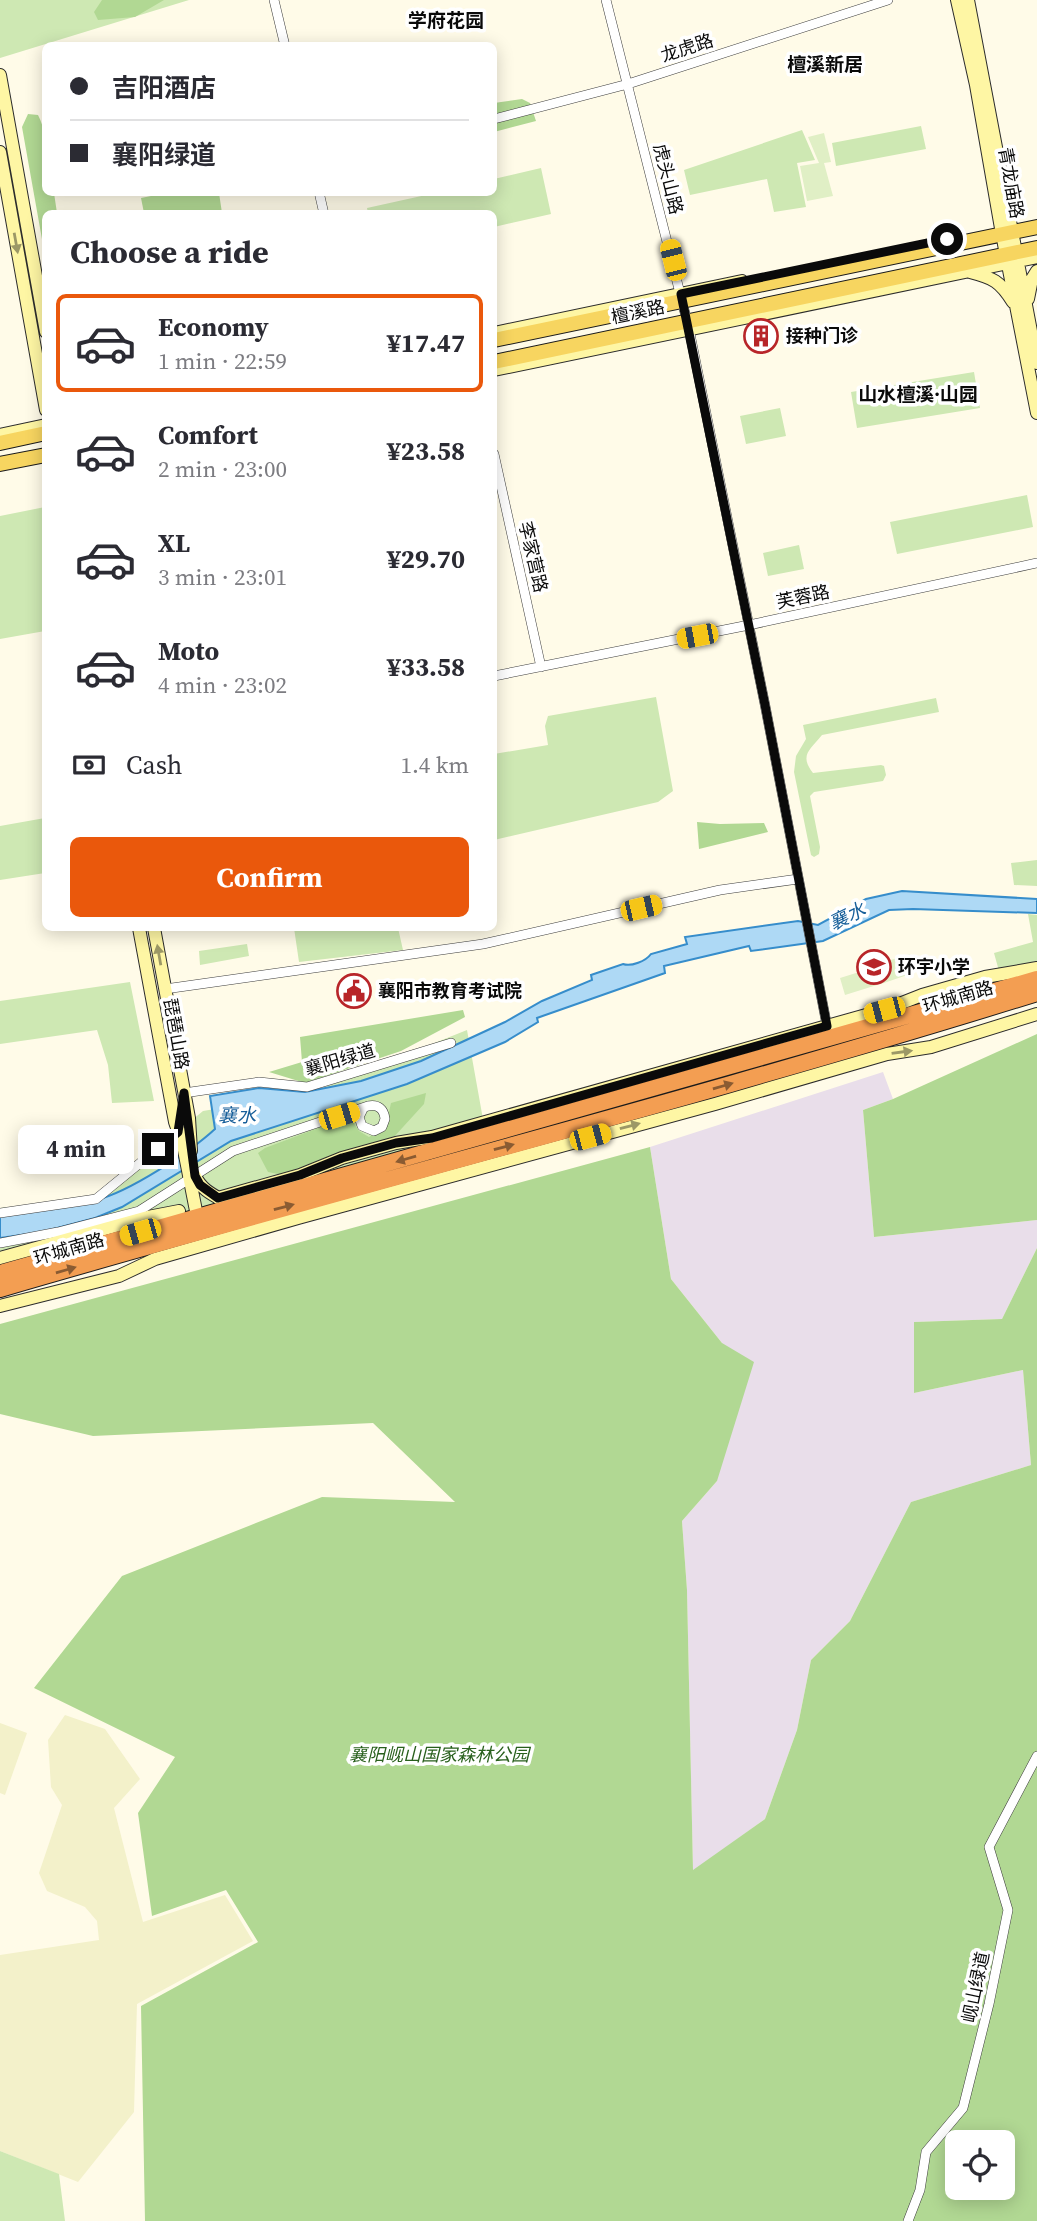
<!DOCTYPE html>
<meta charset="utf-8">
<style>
body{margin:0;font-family:"Source Serif 4","Noto Sans SC",serif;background:#f7f7f7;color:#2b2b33;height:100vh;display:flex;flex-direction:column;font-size:26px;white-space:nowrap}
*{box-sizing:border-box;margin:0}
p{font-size:23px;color:#7c7c81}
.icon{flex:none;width:38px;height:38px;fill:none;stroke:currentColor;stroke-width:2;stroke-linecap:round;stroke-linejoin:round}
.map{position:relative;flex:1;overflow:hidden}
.details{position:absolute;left:42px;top:210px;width:455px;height:721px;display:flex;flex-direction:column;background:#fff;border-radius:10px;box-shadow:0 4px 18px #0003}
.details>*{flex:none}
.banner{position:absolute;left:42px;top:42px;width:455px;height:154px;border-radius:10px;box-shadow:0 4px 18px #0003;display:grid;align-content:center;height:154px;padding:0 28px;background:#fff}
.tools{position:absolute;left:945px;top:2130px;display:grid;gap:14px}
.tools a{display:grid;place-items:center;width:70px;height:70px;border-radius:10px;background:#fff;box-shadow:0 4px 18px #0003;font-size:35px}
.end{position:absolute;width:32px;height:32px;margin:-16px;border:9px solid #0a0a0a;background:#fff;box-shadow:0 0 0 4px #fff}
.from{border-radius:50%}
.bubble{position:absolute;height:49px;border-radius:10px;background:#fff;box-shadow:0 4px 18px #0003;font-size:23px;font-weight:700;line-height:49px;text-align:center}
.car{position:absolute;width:21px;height:42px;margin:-21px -10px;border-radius:9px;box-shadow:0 0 5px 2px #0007;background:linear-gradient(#f5c518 24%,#345 0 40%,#f5c518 0 76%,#345 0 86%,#f5c518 0)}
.banner b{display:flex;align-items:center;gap:24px;height:66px;font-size:26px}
.banner b+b{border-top:2px solid #e1e1e2}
.banner i{width:18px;height:18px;background:#2b2b33}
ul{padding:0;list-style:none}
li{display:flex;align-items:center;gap:21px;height:98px;margin:0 14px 10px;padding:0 14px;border:4px solid transparent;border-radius:10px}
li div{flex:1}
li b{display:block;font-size:26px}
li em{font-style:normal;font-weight:700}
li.on{border-color:#ea580c}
li>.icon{width:63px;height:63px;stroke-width:1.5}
h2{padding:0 28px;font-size:32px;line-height:84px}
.pay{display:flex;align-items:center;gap:18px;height:77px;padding:0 28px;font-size:26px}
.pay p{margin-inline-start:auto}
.action{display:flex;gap:14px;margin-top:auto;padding:14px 28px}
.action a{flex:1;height:80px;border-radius:10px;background:#ea580c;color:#fff;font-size:28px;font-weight:700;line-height:80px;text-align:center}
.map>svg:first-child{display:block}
.industrial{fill:#e9deea}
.farmland{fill:#f3f1ca}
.green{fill:#cee8b3}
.forest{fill:#b1d893;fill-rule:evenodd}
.pitch{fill:#e0efc5}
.water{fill:#aed9f5;stroke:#368dcb;stroke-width:2}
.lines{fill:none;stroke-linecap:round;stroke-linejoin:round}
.street-casing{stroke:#3d3d3d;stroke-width:10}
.secondary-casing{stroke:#2c2c2c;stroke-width:14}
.primary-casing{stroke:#1b1b1b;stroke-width:16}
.highway-casing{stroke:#1b1b1b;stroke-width:18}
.street{stroke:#fff;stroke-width:9}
.secondary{stroke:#fef6a4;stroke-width:12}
.primary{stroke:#f7d560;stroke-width:14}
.highway{stroke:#f39e52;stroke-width:16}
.oneway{fill:#9c9866}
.oneway2{fill:#8a5b32}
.route{stroke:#0a0a0a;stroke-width:9}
.labels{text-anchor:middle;stroke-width:7;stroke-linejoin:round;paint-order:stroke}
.street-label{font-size:18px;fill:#0a0a0a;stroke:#fff}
.poi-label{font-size:18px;font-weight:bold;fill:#0a0a0a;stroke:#fff;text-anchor:start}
.park-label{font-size:18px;font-style:italic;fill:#29601d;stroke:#fff}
.neighbourhood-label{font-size:19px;font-weight:bold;fill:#0a0a0a;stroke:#fff}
.water-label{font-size:19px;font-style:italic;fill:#165e99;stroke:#fff}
</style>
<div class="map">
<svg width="1037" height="2221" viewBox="0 0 1037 2221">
<rect width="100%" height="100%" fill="#fffbe8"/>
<path class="industrial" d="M883 1072 893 1099 863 1110 874 1237 1037 1220V1248L1002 1319 914 1322V1393L1023 1370 1031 1465 911 1502 850 1621 811 1660 797 1730 765 1819 693 1871 687 1590 682 1521 717 1481 722 1343 671 1279 650 1147Z"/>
<path class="farmland" d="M65 1715 105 1729 140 1779 114 1808 143 1922 225 1895 253 1941 137 2004 134 2112 78 2182 0 2151V1955L99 1940 97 1921 85 1907 47 1891 39 1873 62 1805 51 1787 48 1740Z
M0 1723 27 1733 5 1795 0 1793Z"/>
<path class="green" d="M0 0H189L0 58Z
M921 126 926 149 836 166 832 143Z
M802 130 815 160 797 163 806 207 774 212 767 179 690 195 684 170Z
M541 168 551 214 494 227V214L368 213 367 208 435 193 494 192V179Z
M974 372 980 408 857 428 851 392Z
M780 408 786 436 746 444 740 416Z
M1027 495 1033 527 897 554 890 522Z
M45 507V631L0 639V516Z
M799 545 804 569 768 576 763 553Z
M656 697 673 791 658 802 494 840V754L548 745 545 726 548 716Z
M936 698 939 712 822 735C810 750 799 755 813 773L881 765 884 766 886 775 883 781 814 792 810 796 820 847 819 854 814 857 811 855 794 772 796 756 806 739 803 725Z
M45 818V873L0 880V826Z
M1037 860V886L1014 885 1011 863Z
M1028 914 1037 915V961L999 971 994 953 1033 942Z
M294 928H398L403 950 299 962Z
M247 944 249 956 200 965 199 951Z
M130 982 154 1101 112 1103 108 1065 97 1030 0 1044V1001Z
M467 1030 486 1136 0 1273V1208L96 1199 203 1111 310 1093Z
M0 2151 59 2174 65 2221H0Z"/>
<path class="forest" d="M102 0H164L135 17 98 20 94 12Z
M522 99 530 103 536 121 494 132V103Z
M28 114 38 115C50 138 46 168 46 192L54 193 57 213 46 214 45 256 22 127Z
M166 193H219L222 213H144L141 198Z
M697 822 720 824 764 823 768 832 699 849Z
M463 1010 465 1017 401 1051 305 1083 269 1072 302 1062 300 1037Z
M1037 1034V1220L874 1237 863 1110 893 1099Z
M426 1093 424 1104 393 1138 333 1156 283 1175 268 1172 258 1153 265 1148 337 1121 351 1119 359 1131 369 1137 386 1125 391 1103Z
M650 1147 671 1279 722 1343 754 1362 717 1481 682 1521 687 1590 693 1870 765 1819 797 1730 811 1660 850 1621 911 1502 1031 1465 1023 1370 914 1393V1322L1002 1319 1037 1248V2221H145L141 2006 258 1942 226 1890 152 1916 138 1813 175 1757 34 1688 122 1576 322 1497 455 1502 373 1423 93 1436 0 1414V1324ZM957 2142H1003V2188H957Z"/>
<path class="pitch" d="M824 133 831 162 824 163 833 196 807 201 800 166 819 163 808 137Z
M910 954 916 972 881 984 875 965Z
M872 968 877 985 845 995 840 978Z"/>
<path class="water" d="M902 891 1037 899V913L913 909 889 910 823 941 751 951 749 946 664 966 665 973 537 1018 538 1022 505 1042 407 1084 231 1141 122 1207 95 1218 42 1232 0 1238V1216C32 1211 65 1208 96 1200 129 1192 190 1152 215 1129L210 1096 259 1088 305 1092 361 1081 421 1061 505 1022 542 1001 592 980 591 975 623 964C631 967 646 961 651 954L687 944 685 937 798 921 818 925 866 899Z"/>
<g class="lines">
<g class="street-casing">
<path id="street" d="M274 0 285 46
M606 0 689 329 765 705 827 1026
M494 119 628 84 888 0
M319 192 324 214
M494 454 541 667
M494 676 749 625 1037 563
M165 989 483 944 720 890 798 879
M0 1213 96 1199 178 1132 184 1093 259 1082 307 1087 451 1043
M0 1243 58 1232 139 1211 233 1151 368 1106C378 1104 384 1109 385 1119L382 1127 374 1131 362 1126 359 1117 363 1109
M908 2221 920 2190 926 2152 963 2108 989 2004 1008 1910 989 1847 1037 1756"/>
</g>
<g class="secondary-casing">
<path id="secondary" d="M957 0 976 85 1002 234 1037 413
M968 0 1037 363
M0 75 46 332
M0 152 46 410
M970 272C993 278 1000 281 1013 302
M1028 299 1032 279 1037 271
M494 333 742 281
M494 370 1037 257
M0 435 46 425
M139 928 175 1122 183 1145 199 1226
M154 928 189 1118 191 1151
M195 1176C201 1189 211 1194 224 1201
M218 1198 300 1175 342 1158 396 1143 432 1137 884 1010 922 995 985 977 1037 968
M0 1258 148 1217 179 1211
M0 1306 119 1276 155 1259 298 1218 715 1104 887 1054 931 1047 1037 1014"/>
</g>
<g class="primary-casing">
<path id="primary" d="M494 340 1037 227
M494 362 1037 248
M0 443 46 433
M0 464 46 455"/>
</g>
<g class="highway-casing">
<path id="highway" d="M0 1273 1037 979
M0 1289C345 1188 694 1100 1037 993"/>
</g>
<use href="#street" class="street"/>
<use href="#secondary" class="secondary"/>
<use href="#primary" class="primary"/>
<use href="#highway" class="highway"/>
</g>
<defs><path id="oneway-solid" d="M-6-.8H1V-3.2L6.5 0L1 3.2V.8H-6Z" transform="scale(1.75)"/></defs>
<g class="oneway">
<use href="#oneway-solid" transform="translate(16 243) rotate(80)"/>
<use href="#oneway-solid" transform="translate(159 955) rotate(-100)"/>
<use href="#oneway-solid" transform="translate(902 1052) rotate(-8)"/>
<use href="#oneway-solid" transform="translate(630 1126) rotate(-15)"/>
</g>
<g class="oneway2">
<use href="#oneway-solid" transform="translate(723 1086) rotate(-16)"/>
<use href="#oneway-solid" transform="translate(504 1147) rotate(-15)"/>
<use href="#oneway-solid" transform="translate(406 1159) rotate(164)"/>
<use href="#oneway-solid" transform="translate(284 1207) rotate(-15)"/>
<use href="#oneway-solid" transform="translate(66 1270) rotate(-16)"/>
</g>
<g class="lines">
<path class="route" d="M158 1149 178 1132 184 1093 195 1176 200 1185 218 1198 300 1175 342 1158 396 1143 432 1138 827 1026 765 705 681 294 947 239"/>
</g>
<defs>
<g id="building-ring" transform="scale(1.75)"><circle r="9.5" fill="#fff" stroke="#b82529" stroke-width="1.5"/><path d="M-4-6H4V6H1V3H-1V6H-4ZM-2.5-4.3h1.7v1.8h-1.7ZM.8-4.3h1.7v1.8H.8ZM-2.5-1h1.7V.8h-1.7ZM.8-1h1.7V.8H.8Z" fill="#b82529"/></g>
<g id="school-ring" transform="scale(1.75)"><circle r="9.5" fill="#fff" stroke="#b82529" stroke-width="1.5"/><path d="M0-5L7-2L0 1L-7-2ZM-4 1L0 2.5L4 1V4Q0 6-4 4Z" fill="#b82529"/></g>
<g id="civic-ring" transform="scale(1.75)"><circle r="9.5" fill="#fff" stroke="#b82529" stroke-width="1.5"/><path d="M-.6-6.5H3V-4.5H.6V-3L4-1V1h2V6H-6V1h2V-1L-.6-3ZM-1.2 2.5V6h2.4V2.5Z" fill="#b82529"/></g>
</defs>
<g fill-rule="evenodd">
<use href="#building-ring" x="761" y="336"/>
<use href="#school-ring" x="874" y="967"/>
<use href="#civic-ring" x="354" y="991"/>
</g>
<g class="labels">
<g class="street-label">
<text transform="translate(687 48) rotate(-18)" y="6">龙虎路</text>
<text transform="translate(668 179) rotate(76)" y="6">虎头山路</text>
<text transform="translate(1011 183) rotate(80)" y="6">青龙庙路</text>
<text transform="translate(638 312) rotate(-12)" y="6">檀溪路</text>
<text transform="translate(533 557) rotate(77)" y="6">李家营路</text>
<text transform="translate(803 597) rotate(-12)" y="6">芙蓉路</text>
<text transform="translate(958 997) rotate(-16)" y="6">环城南路</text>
<text transform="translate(176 1034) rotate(80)" y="6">琵琶山路</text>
<text transform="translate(340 1060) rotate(-16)" y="6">襄阳绿道</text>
<text transform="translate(69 1249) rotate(-16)" y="6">环城南路</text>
<text transform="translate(976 1987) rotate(-78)" y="6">岘山绿道</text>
</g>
<g class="poi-label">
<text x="786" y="342">接种门诊</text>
<text x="898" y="973">环宇小学</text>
<text x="378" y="997">襄阳市教育考试院</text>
</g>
<g class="park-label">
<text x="439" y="1761">襄阳岘山国家森林公园</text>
</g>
<g class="neighbourhood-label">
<text x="446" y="27">学府花园</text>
<text x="825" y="71">檀溪新居</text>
<text x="918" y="401">山水檀溪·山园</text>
</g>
<g class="water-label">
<text transform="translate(847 916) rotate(-26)" y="7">襄水</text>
<text x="237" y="1122">襄水</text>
</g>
</g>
</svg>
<div class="tools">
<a><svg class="icon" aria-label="locate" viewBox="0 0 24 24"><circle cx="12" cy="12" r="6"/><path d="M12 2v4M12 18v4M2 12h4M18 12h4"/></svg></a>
</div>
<i class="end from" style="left:947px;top:239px"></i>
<i class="end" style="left:158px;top:1149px"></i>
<div class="bubble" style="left:18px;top:1125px;width:116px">4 min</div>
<i class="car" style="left:673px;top:260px;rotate:346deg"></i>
<i class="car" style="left:697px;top:636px;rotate:259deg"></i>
<i class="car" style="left:641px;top:908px;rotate:77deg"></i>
<i class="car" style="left:884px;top:1010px;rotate:255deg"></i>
<i class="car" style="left:339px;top:1116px;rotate:73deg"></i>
<i class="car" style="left:590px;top:1137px;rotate:75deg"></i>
<i class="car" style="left:140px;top:1232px;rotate:254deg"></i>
<div class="banner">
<b><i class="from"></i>吉阳酒店</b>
<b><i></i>襄阳绿道</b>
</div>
<section class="details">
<h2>Choose a ride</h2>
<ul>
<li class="on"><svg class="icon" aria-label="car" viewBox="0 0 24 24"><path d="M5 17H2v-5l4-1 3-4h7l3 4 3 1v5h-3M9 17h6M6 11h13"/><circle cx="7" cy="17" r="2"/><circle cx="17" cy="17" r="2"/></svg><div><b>Economy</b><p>1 min · 22:59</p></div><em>¥17.47</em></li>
<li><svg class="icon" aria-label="car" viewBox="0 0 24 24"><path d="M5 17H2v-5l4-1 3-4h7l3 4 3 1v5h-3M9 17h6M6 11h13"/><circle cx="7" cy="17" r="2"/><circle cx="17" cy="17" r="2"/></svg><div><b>Comfort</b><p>2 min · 23:00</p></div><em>¥23.58</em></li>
<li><svg class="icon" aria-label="car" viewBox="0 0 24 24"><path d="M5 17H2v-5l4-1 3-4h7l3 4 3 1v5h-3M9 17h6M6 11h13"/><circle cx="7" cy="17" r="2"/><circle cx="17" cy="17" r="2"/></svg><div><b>XL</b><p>3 min · 23:01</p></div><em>¥29.70</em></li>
<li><svg class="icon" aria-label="car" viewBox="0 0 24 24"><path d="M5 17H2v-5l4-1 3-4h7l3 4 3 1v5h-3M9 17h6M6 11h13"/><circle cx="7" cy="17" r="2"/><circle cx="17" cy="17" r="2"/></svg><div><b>Moto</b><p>4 min · 23:02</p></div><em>¥33.58</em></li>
</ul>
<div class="pay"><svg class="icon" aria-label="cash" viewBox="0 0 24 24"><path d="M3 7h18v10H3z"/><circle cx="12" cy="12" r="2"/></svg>Cash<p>1.4 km</p></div>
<div class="action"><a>Confirm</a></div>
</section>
</div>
